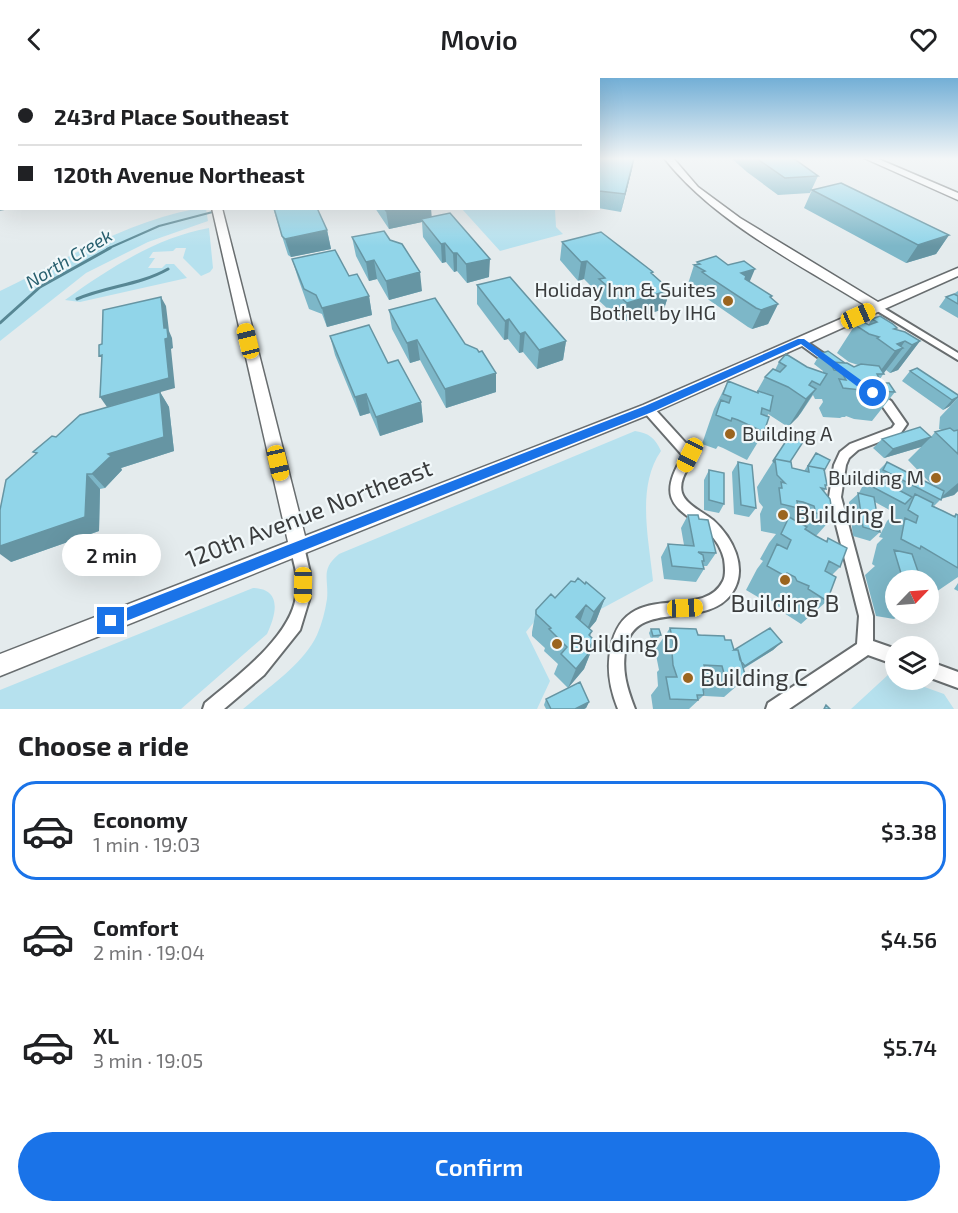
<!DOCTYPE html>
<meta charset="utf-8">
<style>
body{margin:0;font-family:"Exo 2",sans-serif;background:#f6f6f6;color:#202124;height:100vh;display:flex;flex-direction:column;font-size:22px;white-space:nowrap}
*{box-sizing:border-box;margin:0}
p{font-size:20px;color:#757577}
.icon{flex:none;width:33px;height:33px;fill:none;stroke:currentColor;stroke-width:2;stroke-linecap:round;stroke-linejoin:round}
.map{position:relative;height:631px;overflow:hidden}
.drawer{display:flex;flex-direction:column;background:#fff;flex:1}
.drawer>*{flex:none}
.banner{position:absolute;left:0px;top:0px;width:600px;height:132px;box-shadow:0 6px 24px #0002;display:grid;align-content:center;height:132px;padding:0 18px;background:#fff}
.needle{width:39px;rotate:65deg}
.buttons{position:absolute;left:885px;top:492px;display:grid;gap:12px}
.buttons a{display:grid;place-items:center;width:54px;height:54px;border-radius:50%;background:#fff;box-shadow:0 6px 24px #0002;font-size:30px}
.end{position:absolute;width:27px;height:27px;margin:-14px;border:8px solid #1a73e8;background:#fff;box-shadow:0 0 0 3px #fff}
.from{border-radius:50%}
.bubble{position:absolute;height:42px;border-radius:21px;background:#fff;box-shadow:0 6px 24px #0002;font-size:20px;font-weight:600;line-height:42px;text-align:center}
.car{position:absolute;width:18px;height:36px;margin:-18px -9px;border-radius:8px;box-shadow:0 0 4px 2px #0007;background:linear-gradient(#f5c518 24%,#345 0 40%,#f5c518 0 76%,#345 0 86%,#f5c518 0)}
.banner b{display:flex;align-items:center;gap:21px;height:57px;font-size:22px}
.banner b+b{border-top:2px solid #e0e0e0}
.banner i{width:15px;height:15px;background:#202124}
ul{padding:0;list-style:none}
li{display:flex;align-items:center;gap:18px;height:99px;margin:0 12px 9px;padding:0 6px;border:3px solid transparent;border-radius:24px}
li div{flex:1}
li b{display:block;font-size:22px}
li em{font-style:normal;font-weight:600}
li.active{border-color:#1a73e8}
li>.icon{width:54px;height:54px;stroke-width:1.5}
h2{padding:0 18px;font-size:27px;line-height:72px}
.primary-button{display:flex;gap:12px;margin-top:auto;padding:12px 18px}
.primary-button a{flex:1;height:69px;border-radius:36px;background:#1a73e8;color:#fff;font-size:24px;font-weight:600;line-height:69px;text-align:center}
header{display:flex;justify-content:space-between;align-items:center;height:78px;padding:0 18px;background:#fff;font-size:27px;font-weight:600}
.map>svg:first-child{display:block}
.green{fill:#b6e1ee}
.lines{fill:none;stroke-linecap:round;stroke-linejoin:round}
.stream-far1{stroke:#578794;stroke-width:2}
.stream{stroke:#578794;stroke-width:3}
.street-casing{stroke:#686d6f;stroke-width:4}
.secondary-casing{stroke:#686d6f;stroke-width:3}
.street{fill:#fff;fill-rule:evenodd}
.secondary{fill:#fff;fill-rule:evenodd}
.wall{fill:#7db7c8}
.shaded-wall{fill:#6695a3}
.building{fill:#91d5e9;stroke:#6695a3;stroke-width:1.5}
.route{fill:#1a73e8}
.poi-dot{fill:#9b651f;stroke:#f1f8fa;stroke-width:2}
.labels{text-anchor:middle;stroke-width:4.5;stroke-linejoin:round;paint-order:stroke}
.far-water-label{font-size:18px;font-style:italic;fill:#285f6e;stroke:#f1f8fa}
.poi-label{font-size:20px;fill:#3a3c3d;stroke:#f1f8fa;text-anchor:end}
.near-street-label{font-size:24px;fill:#3a3c3d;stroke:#f1f8fa}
.near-poi-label{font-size:24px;fill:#3a3c3d;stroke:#f1f8fa;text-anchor:start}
</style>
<header><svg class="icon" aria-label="back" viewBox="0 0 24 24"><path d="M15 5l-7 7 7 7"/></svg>Movio<svg class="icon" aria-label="heart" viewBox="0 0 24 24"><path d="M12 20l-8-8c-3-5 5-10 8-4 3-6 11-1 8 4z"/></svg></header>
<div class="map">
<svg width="958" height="631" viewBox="0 0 958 631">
<rect width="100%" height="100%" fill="#e4ebed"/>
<path class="green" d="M195 131H206L208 143 148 164 86 195 0 263V213C64 182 126 144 195 131Z
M462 131H555L556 149 563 156 500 173Z
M209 150 213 190 210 194 201 198 183 180 186 170H176L173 173 153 174 149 180H155L148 190H162L166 186H174L187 200 80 224 65 222C108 191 157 159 209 150Z
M635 353C649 355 655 360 661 373 636 409 649 462 653 503L601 531 575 516 553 520 526 554 550 603 537 631H243C268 609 302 588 317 557 322 545 325 534 327 521 329 500 320 492 339 476Z
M253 510C283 511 276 537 267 556L181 631H0V612Z
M889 596 895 598 896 602H905L944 616 954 631H851Z"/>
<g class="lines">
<path class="stream-far1" d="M107 171 159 148 228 130"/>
<path class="stream" d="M77 221C107 208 140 207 168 191
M0 245 40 209 110 170"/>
<g class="street-casing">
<path id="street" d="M877 226 958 275V282L874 231 873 229Z
M801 260 833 282 835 284 833 286H827L798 265 796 263Z
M877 314 891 323 907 346 900 356 858 372 849 380 846 387 841 419 873 538V563L896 571V587L868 577 789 631H766L768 625 857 566 859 538 829 419 834 387 840 374 850 366 892 350 895 346 883 329 872 318Z
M648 327 652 328 694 374 696 377C690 388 678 401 682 415 686 427 703 434 713 442 732 459 749 490 732 515 706 553 636 520 626 569 621 592 627 610 635 631H618C610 611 606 591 611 569 626 498 702 545 723 503 726 497 725 488 724 481 712 431 642 443 683 378L644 334 643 331 644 328Z
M298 462 303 464 310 495V519L300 552 264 597 224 631H203L205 625C235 600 291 559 296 518 297 511 297 502 296 495 295 485 289 473 293 464Z
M928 583 958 594V610L928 599Z"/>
</g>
<g class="secondary-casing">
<path id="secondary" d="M664 80H673L698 109 740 140 878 224 958 190V198L653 335 0 598V576L288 464 212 130H222L305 458 643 327 868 229C799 186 714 144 664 80Z
M864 80H876L958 115V122Z"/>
</g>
<use href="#street" class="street"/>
<use href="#secondary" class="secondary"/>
</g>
<path class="wall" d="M731 80H793L818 98 810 115 778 117 747 94Z
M598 83 632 91 621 134 598 130Z
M812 112 949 157 936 176 906 185 804 130Z
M273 130 327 152 331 171 291 179 288 177Z
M375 130H431V139L489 199 467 205 457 193 454 194 446 184 442 185 423 159 422 144 389 151Z
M352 159 422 213 389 222 377 201 369 203 356 178Z
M562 164 653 196 670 212 664 231 622 244 596 220 597 214 584 201 578 203 560 182Z
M292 181 349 198 369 218 372 237 327 249 322 236 309 231 298 200Z
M697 184 749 204 771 220 778 226 768 246 752 251 748 249 696 213V211L688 206 694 187H696Z
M477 207 566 263 563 282 537 291 523 274 519 275 508 261 504 262 477 226Z
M958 213V240L939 229 946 219 953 217 955 215Z
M389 232 465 266 479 274 496 314 446 330 420 282 410 285 392 251Z
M872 241 920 263 898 292 890 295 886 292 880 301 882 305 895 314 872 343 854 341 846 338 845 339H842L840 340 823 339 819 330 823 324 822 321H815L813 317 801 335 788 349 768 336 764 354 747 382 723 370 718 368 716 371 702 366 714 331 728 303 756 315 765 299 775 292 779 284 807 289 823 295V293L814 286 820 276 854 289 858 287 849 284 837 275 855 247H868Z
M330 258 388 285 421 324 423 344 380 358 370 335 360 338 335 277Z
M910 293 958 317V320L950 328 943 332 902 303Z
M160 314 169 329 174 373 121 390 122 392 105 410 100 411 99 453 11 484 36 376 33 374 56 359Z
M958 320V413L954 417 941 421 934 428 953 438 956 436 958 437V499L930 518 928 517V502H896V536H902L894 541 876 538 865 497 875 488 872 486 877 466 883 460 879 459 887 443 895 435 875 424 880 454 870 463 853 458 849 424 859 415 863 407 872 398 875 399 878 393 887 384 931 406 908 382 921 369 884 380 873 370 882 361 931 359 935 354 942 352 939 351 940 339Z
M790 357V384L792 390 804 393 816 375 824 393 827 407 824 414 833 439 816 458 826 463 828 460 840 489 832 497 827 523 801 546 784 535 785 531 774 527 772 523 766 519 763 522 746 512 757 491 763 483 760 481 769 465 776 456 761 453 760 436 763 429 759 424 757 409Z
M738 384 756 430 749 439 734 436 732 394Z
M709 392 724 426 719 435 704 432V402Z
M688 437 699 441 716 475 707 488H704V491L696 504 664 501 661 479 668 466 684 467 681 450Z
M958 505V513L954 511Z
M585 506 605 520 596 543 589 551 592 553 590 558 591 570 592 571 584 591 568 610 554 596 558 586 544 573 545 570 532 558V554L536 532 555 520Z
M670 550 725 562 734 572 782 564 773 572 743 591 746 600 724 619 705 618 704 614V617L689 631H653L651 617 658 608 657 594 659 592 655 572Z
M651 551 661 557 658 560 651 561 649 555Z
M546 621 589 624 586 630 584 631H546L544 627Z"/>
<path class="shaded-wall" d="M634 80 632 91 621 134 625 116Z
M0 105H2V130H14L0 133Z
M401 130H431L432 142 421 141 422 144 389 151 386 133Z
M327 152 331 171 291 179 285 161Z
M949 157 936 176 906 185 918 167Z
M445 165 446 184 442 185 441 166Z
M453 175H457V193L454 194Z
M490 181 489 199 467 205 466 186Z
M374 182 377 201 369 203 366 184Z
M587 183 584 201 578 203 581 184Z
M755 191 747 210 741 195Z
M420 194 422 213 389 222 386 203Z
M670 212 664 231 622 244 627 225Z
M369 218 372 237 327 249 322 230Z
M772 218 766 230 778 226 768 246 752 251 761 232 770 219Z
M161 219 166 228 169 253 172 260 173 270 171 271 175 310 107 329 100 319 164 250Z
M509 241 508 261 504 262 505 243Z
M525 254 523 274 519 275 520 256Z
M417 262 420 282 410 285 407 265Z
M566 263 563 282 537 291 539 272Z
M905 263 899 272 903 270 883 296H878L895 273 897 266Z
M920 263 898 292 890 295 912 267Z
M496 295V314L446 330 445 311Z
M816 311 798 339 788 349 806 321Z
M160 314 169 329 174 373 121 390 122 392 105 410 92 396Z
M366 316 370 335 360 338 355 319Z
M958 319 950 328 943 332 952 322Z
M421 324 423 344 380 358 376 339Z
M931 359 921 369 884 380 893 371Z
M87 396 100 411 99 453 11 484 0 476V468Z
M958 405V413L954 417 939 421Z
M605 520 596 543 585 556 594 534Z
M586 527 578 550 576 539Z
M594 562 589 575 592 571 584 591 568 610 576 591 590 568Z
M782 564 773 572 737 594 745 588Z
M589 624 586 630 584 631H575Z"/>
<path class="building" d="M600 80H634L625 116 599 113 598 111V83Z
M756 80H793L818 98 785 100Z
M0 90H2V105H0Z
M841 105 949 157 918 167 812 112Z
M274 130H317L327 152 285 161 282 158Z
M384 130H401L386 133Z
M450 135 490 181 466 186 457 175H453L445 165 441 166 421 141Z
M384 153 390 162 402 166 420 194 386 203 374 182 366 184 352 159Z
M601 154 653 194 651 195 670 212 627 225 599 201 605 200 587 183 581 184 562 164Z
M335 172 349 198 357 196 369 218 322 230 316 217 304 211 292 181Z
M716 178 728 187 744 183 755 191 741 195 746 198 745 201 772 218 770 219 778 226 761 232 756 230 712 201 702 194 705 193 694 187 700 186 697 184Z
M510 199 566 263 539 272 525 254 520 256 509 241 505 243 477 207Z
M954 216 958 218V226L946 219Z
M161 219 164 250H167L168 260 165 261 169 300 100 319 102 277 99 278V267L102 266 103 232Z
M435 220 465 266 477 271 479 274 482 273 496 295 445 311 417 262 407 265 389 232Z
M880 238 893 246 897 250 894 251 905 254 920 263 912 267 905 263 897 266 903 270 895 273 877 260 879 259 869 256 855 247 863 244 869 247 877 244 872 241Z
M369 247 388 285 398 282 421 324 376 339 366 316 355 319 330 258Z
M828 273 845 285 831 284 820 276Z
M786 276 807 289 827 296 820 307 812 303 809 307 816 311 806 321 788 309 765 299 773 291 780 294 786 288 779 284Z
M830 284 847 285 854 289 861 286 879 288 884 296H877L879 300 882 305H889L895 314 876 313 865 308 866 311 861 310V312L843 310 839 301 846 302 841 293 834 292Z
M917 290 958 317V319L952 322 910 293Z
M728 303 758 315V313L773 318 770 333 762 330 761 336 769 339 764 354 738 342 732 340 731 343 716 337 721 322 729 325 731 319 723 316Z
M160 314 164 359 108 376 111 378 92 396H87L85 439 0 468V432L6 402 37 375 33 374 52 358 56 359 80 337Z
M920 349 931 359 893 371 882 361Z
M950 350 954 353 958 352V376L935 354Z
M790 357 803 364 790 384 775 381 774 384 773 383Z
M816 375 830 382 824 393V391L808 388Z
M775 381 791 384 792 390 809 394 808 388 824 391 827 407H825L826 411 821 410 830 421 833 439 816 435 814 428 803 424 797 423 798 430 781 426 779 410H782L781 404 785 405 777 397Z
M738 384 752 387 756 430 741 427Z
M887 384 944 413 941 422 883 392Z
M709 392 724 395V426L709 422Z
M872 398 912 419 905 426 867 406Z
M858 415 874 419 880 454 863 449Z
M915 416 933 425 932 428 943 433 955 439 956 436 958 437V490L921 468 920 471 901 461 905 440 916 445 918 438 908 432Z
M688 437H698L699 441 708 442 716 475 698 474 703 477 704 483H702L704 491 672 488 668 466 694 468Z
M789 439 807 449 805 451 816 458 827 464 828 460 847 470 840 489 829 483 825 493 836 499 827 523 808 511 809 508 797 503 795 499 787 495 785 498 767 488 777 466 787 471 791 462 781 456Z
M894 472 912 476 921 502H903Z
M578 500 585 506 586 504 605 520 594 534 586 527 576 539 592 553 589 557 594 562 590 568 592 571 576 591 561 576 567 569 549 551 551 550 536 536V532L551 516 555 520 571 503 575 504Z
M670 550 696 551 698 557 724 558 725 562H731L734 572H738L746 600 725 599 722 588 704 587 709 609 703 611 704 617H697L698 622 670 621 666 599H677L673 587 672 574H675Z
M770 550 782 564 745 588 740 582 738 572H734Z
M651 551H659L661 557 653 558Z
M580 604 589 624 575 631H551L546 621Z
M826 627 830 631H824Z"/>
<linearGradient id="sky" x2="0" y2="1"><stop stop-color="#73afd6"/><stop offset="0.48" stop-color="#f3f6f7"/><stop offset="1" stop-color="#f3f6f7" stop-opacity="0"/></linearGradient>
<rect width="958" height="168" fill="url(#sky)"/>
<path class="route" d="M798 261H804L876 313V318H870L801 266 652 334 111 549 106 547 104 543 106 538 111 536 645 328Z"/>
<g class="poi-dot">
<circle cx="728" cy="223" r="6"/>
<circle cx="730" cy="356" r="6"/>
<circle cx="936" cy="400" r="6"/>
<circle cx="783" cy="437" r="6"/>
<circle cx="785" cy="502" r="6"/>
<circle cx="557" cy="566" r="6"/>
<circle cx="688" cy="600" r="6"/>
</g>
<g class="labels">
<g class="far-water-label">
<text transform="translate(69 181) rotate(-31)" y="6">North Creek</text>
</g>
<g class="poi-label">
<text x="716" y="219">Holiday Inn &amp; Suites<tspan x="716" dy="23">Bothell by IHG</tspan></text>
<text x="742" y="363" text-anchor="start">Building A</text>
<text x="924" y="407">Building M</text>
</g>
<g class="near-street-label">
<text transform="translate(309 436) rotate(-21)" y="8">120th Avenue Northeast</text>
</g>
<g class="near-poi-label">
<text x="795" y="445">Building L</text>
<text x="785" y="534" text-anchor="middle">Building B</text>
<text x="569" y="574">Building D</text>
<text x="700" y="608">Building C</text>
</g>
</g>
</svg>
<div class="buttons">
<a><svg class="needle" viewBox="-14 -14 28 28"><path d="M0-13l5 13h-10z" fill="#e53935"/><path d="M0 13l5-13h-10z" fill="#757577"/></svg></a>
<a><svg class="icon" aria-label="layers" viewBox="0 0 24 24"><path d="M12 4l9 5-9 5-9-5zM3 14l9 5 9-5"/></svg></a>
</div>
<i class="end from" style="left:873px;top:315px"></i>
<i class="end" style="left:111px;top:543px"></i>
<div class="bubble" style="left:62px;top:456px;width:99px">2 min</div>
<i class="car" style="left:858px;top:238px;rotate:66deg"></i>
<i class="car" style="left:248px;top:263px;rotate:346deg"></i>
<i class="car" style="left:690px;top:377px;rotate:207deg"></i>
<i class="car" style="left:278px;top:385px;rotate:167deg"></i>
<i class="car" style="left:303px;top:507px;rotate:181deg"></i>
<i class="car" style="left:685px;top:530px;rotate:88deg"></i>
<div class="banner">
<b><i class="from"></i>243rd Place Southeast</b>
<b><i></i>120th Avenue Northeast</b>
</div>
</div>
<section class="drawer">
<h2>Choose a ride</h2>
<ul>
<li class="active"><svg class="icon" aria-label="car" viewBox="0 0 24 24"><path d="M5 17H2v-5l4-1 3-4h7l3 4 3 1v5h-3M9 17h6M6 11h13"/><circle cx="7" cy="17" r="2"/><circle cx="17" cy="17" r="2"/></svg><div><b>Economy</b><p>1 min · 19:03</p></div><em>$3.38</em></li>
<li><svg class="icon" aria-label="car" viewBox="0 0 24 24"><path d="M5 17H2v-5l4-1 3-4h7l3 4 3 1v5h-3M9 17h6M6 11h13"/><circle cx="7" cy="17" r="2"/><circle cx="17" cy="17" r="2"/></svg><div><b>Comfort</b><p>2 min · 19:04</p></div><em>$4.56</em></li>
<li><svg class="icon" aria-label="car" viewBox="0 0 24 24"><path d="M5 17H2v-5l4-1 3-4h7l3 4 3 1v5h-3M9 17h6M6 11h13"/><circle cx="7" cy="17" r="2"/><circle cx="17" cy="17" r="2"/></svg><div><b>XL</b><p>3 min · 19:05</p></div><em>$5.74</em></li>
</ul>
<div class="primary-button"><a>Confirm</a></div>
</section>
